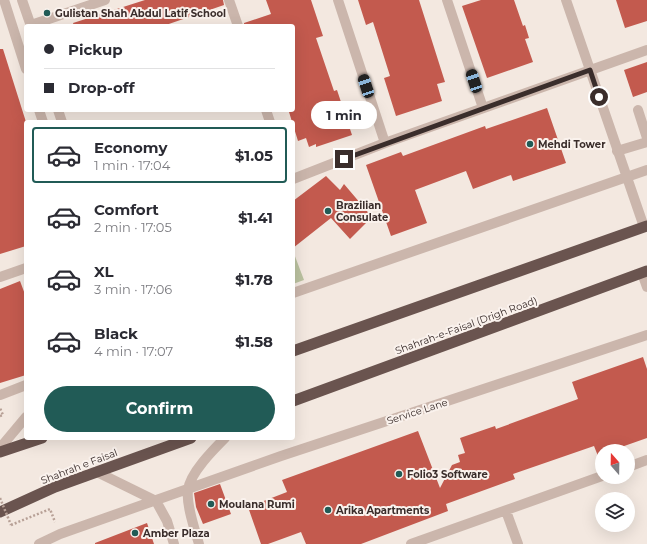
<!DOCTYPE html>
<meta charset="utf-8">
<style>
body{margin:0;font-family:Montserrat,sans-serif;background:#f7f7f7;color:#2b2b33;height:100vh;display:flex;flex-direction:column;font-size:15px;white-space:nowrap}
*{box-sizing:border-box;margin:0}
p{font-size:13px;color:#7c7c81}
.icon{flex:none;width:22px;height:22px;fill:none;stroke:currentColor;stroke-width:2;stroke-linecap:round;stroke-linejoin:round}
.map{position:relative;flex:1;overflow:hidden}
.details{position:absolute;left:24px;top:120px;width:271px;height:320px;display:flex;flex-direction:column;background:#fff;border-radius:4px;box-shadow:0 4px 16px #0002}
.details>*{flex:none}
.hud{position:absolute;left:24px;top:24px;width:271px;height:88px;border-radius:4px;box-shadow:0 4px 16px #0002;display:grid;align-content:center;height:88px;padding:0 20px;background:#fff}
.needle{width:26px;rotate:340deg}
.tools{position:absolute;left:595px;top:444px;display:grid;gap:8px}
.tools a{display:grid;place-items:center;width:40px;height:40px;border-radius:50%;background:#fff;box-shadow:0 4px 16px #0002;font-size:20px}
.end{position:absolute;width:18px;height:18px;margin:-9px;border:5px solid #3a2d2b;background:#fff;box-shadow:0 0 0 2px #fff}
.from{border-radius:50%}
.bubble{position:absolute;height:28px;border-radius:14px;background:#fff;box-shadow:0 4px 16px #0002;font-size:13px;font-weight:700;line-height:28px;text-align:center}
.car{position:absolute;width:12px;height:24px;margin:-12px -6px;border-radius:5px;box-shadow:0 0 3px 1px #0007;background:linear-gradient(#222 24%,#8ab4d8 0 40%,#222 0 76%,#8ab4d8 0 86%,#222 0)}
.hud b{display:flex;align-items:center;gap:14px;height:38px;font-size:15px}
.hud b+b{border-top:1px solid #e1e1e2}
.hud i{width:10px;height:10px;background:#2b2b33}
ul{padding:7px 0 0;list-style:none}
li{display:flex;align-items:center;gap:12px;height:56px;margin:0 8px 6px;padding:0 12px;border:2px solid transparent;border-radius:4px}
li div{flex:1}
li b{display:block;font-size:15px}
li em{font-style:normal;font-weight:700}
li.selected{border-color:#215b56}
li>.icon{width:36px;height:36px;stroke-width:1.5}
.cta{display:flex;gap:8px;margin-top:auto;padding:8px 20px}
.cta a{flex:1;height:46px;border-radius:24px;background:#215b56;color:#fff;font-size:16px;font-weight:700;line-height:46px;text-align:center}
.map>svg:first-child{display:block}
.green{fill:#bbc2a0}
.building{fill:#c35a4e}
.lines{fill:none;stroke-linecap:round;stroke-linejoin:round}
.path{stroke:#b7a096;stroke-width:2.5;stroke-dasharray:2 2;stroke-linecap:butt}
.service{stroke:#cbb6ac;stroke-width:10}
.minor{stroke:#cbb6ac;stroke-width:10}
.tertiary{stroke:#cbb6ac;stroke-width:10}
.trunk{stroke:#6a544f;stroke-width:11}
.path-bridge{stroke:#b7a096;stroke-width:2.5;stroke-dasharray:2 2;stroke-linecap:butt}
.route{stroke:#3a2d2b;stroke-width:5}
.poi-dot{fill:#215b56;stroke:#faf2ed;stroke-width:1.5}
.labels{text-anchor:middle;stroke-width:4;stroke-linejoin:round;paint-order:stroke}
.poi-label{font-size:10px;font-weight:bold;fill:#3a2d2b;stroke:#faf2ed;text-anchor:start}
.street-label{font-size:10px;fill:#3a2d2b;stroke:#faf2ed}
</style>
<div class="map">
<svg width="647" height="544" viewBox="0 0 647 544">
<rect width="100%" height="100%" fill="#f3e8e0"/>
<path class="green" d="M293 251 304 280 293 284Z"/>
<path class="building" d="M145 0H223L224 5 163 26H74L73 23Z
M266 0H311L323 36 316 38 334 91 337 90 352 135 316 147V144L309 147 306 138 298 141 289 112 293 110V26H244V23L271 14Z
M358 0H419L445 82 437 84 442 101 396 116 384 78 390 76 373 22 366 25Z
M481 0H514L523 26 525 25 529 38 525 39 533 62 487 78 462 6Z
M616 0H647V21L625 28Z
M0 49H3L26 122V246L0 254Z
M647 62V92L633 97 624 70Z
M547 108 566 163 513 181 511 175 473 189 466 171 415 190 427 223 391 236 366 165 401 152 403 156 485 126 486 129Z
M326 176 340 190 344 184 372 217 350 239 331 218 293 248V201Z
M20 281 26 297V375L0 383V289Z
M643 357 647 369V438L610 451H602V454L598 456 594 446 513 474 515 479 446 504 448 511 361 544H306L301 532 268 544H261L248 507 287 492 282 480 418 431 440 488 452 465 460 462 458 455 465 453 460 438 495 426 496 429 578 399 572 382Z
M220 484 231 514 203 524 196 507 194 493Z
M147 523 154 544H95V543Z"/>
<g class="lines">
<path class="path" d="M0 416 3 415 0 408
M11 525 50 509 55 522"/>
<path class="service" d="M638 110 647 138
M617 151 647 142"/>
<path class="minor" d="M229 0 238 26
M338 0 385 143
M447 0 483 108
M566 0 644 227
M31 25 105 0
M266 110 270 122
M293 179 385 143 647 50
M642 273 647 287
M0 277 26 268
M293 293 647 170
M0 395 26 385
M628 467 647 460
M97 472 156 501 167 521 174 544
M506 511 518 544
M39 544 60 534 281 456 647 335
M199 544C195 530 186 505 188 490 190 473 213 450 225 438
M411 544 602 476"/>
<path class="tertiary" d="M4 0 26 69
M22 0 31 26
M39 110 43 122
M58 110 62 122
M0 448 26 417"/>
<path class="trunk" d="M293 351 647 226
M293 401 647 271
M0 452 42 438
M0 512 55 487 191 438"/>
<path class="path-bridge" d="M0 498 11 525"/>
</g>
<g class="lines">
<path class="route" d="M344 159 590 70 599 97"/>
</g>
<g class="poi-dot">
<circle cx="47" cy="13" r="4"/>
<circle cx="530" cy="144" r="4"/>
<circle cx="328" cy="211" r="4"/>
<circle cx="399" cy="474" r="4"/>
<circle cx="211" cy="504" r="4"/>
<circle cx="328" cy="510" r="4"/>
<circle cx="135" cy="533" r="4"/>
</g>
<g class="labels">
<g class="poi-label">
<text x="55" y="17">Gulistan Shah Abdul Latif School</text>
<text x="538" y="148">Mehdi Tower</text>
<text x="336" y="209">Brazilian<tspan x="336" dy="12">Consulate</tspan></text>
<text x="407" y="478">Folio3 Software</text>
<text x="219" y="508">Moulana Rumi</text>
<text x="336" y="514">Arika Apartments</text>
<text x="143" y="537">Amber Plaza</text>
</g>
<g class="street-label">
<text transform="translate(466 325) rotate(-20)" y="4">Shahrah-e-Faisal (Drigh Road)</text>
<text transform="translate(417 411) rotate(-18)" y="4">Service Lane</text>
<text transform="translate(79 466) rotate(-21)" y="4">Shahrah e Faisal</text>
</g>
</g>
</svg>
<div class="tools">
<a><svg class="needle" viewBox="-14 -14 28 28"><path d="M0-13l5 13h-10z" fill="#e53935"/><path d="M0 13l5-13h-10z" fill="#7c7c81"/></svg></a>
<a><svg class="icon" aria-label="layers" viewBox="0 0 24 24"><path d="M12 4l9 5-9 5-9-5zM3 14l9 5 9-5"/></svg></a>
</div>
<i class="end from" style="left:599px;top:97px"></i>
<i class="end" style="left:344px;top:159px"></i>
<div class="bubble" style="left:311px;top:101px;width:66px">1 min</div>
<i class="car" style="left:474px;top:81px;rotate:342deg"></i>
<i class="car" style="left:366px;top:86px;rotate:342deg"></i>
<div class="hud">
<b><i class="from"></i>Pickup</b>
<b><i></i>Drop-off</b>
</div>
<section class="details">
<ul>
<li class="selected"><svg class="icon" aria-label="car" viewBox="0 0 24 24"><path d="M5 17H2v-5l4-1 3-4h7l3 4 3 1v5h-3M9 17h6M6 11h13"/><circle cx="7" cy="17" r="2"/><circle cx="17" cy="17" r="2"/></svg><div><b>Economy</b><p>1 min · 17:04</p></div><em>$1.05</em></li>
<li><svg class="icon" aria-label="car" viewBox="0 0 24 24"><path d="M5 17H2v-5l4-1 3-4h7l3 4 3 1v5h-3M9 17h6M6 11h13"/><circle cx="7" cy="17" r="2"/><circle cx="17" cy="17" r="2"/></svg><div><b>Comfort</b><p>2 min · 17:05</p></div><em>$1.41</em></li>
<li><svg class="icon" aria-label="car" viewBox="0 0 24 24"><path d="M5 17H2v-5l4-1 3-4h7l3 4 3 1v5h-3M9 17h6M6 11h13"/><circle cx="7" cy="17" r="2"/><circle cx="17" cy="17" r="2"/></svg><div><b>XL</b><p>3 min · 17:06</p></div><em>$1.78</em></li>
<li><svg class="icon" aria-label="car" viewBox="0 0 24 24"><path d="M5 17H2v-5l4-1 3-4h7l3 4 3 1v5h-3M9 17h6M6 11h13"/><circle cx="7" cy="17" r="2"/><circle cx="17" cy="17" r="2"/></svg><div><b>Black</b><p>4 min · 17:07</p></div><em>$1.58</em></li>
</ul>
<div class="cta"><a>Confirm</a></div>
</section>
</div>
